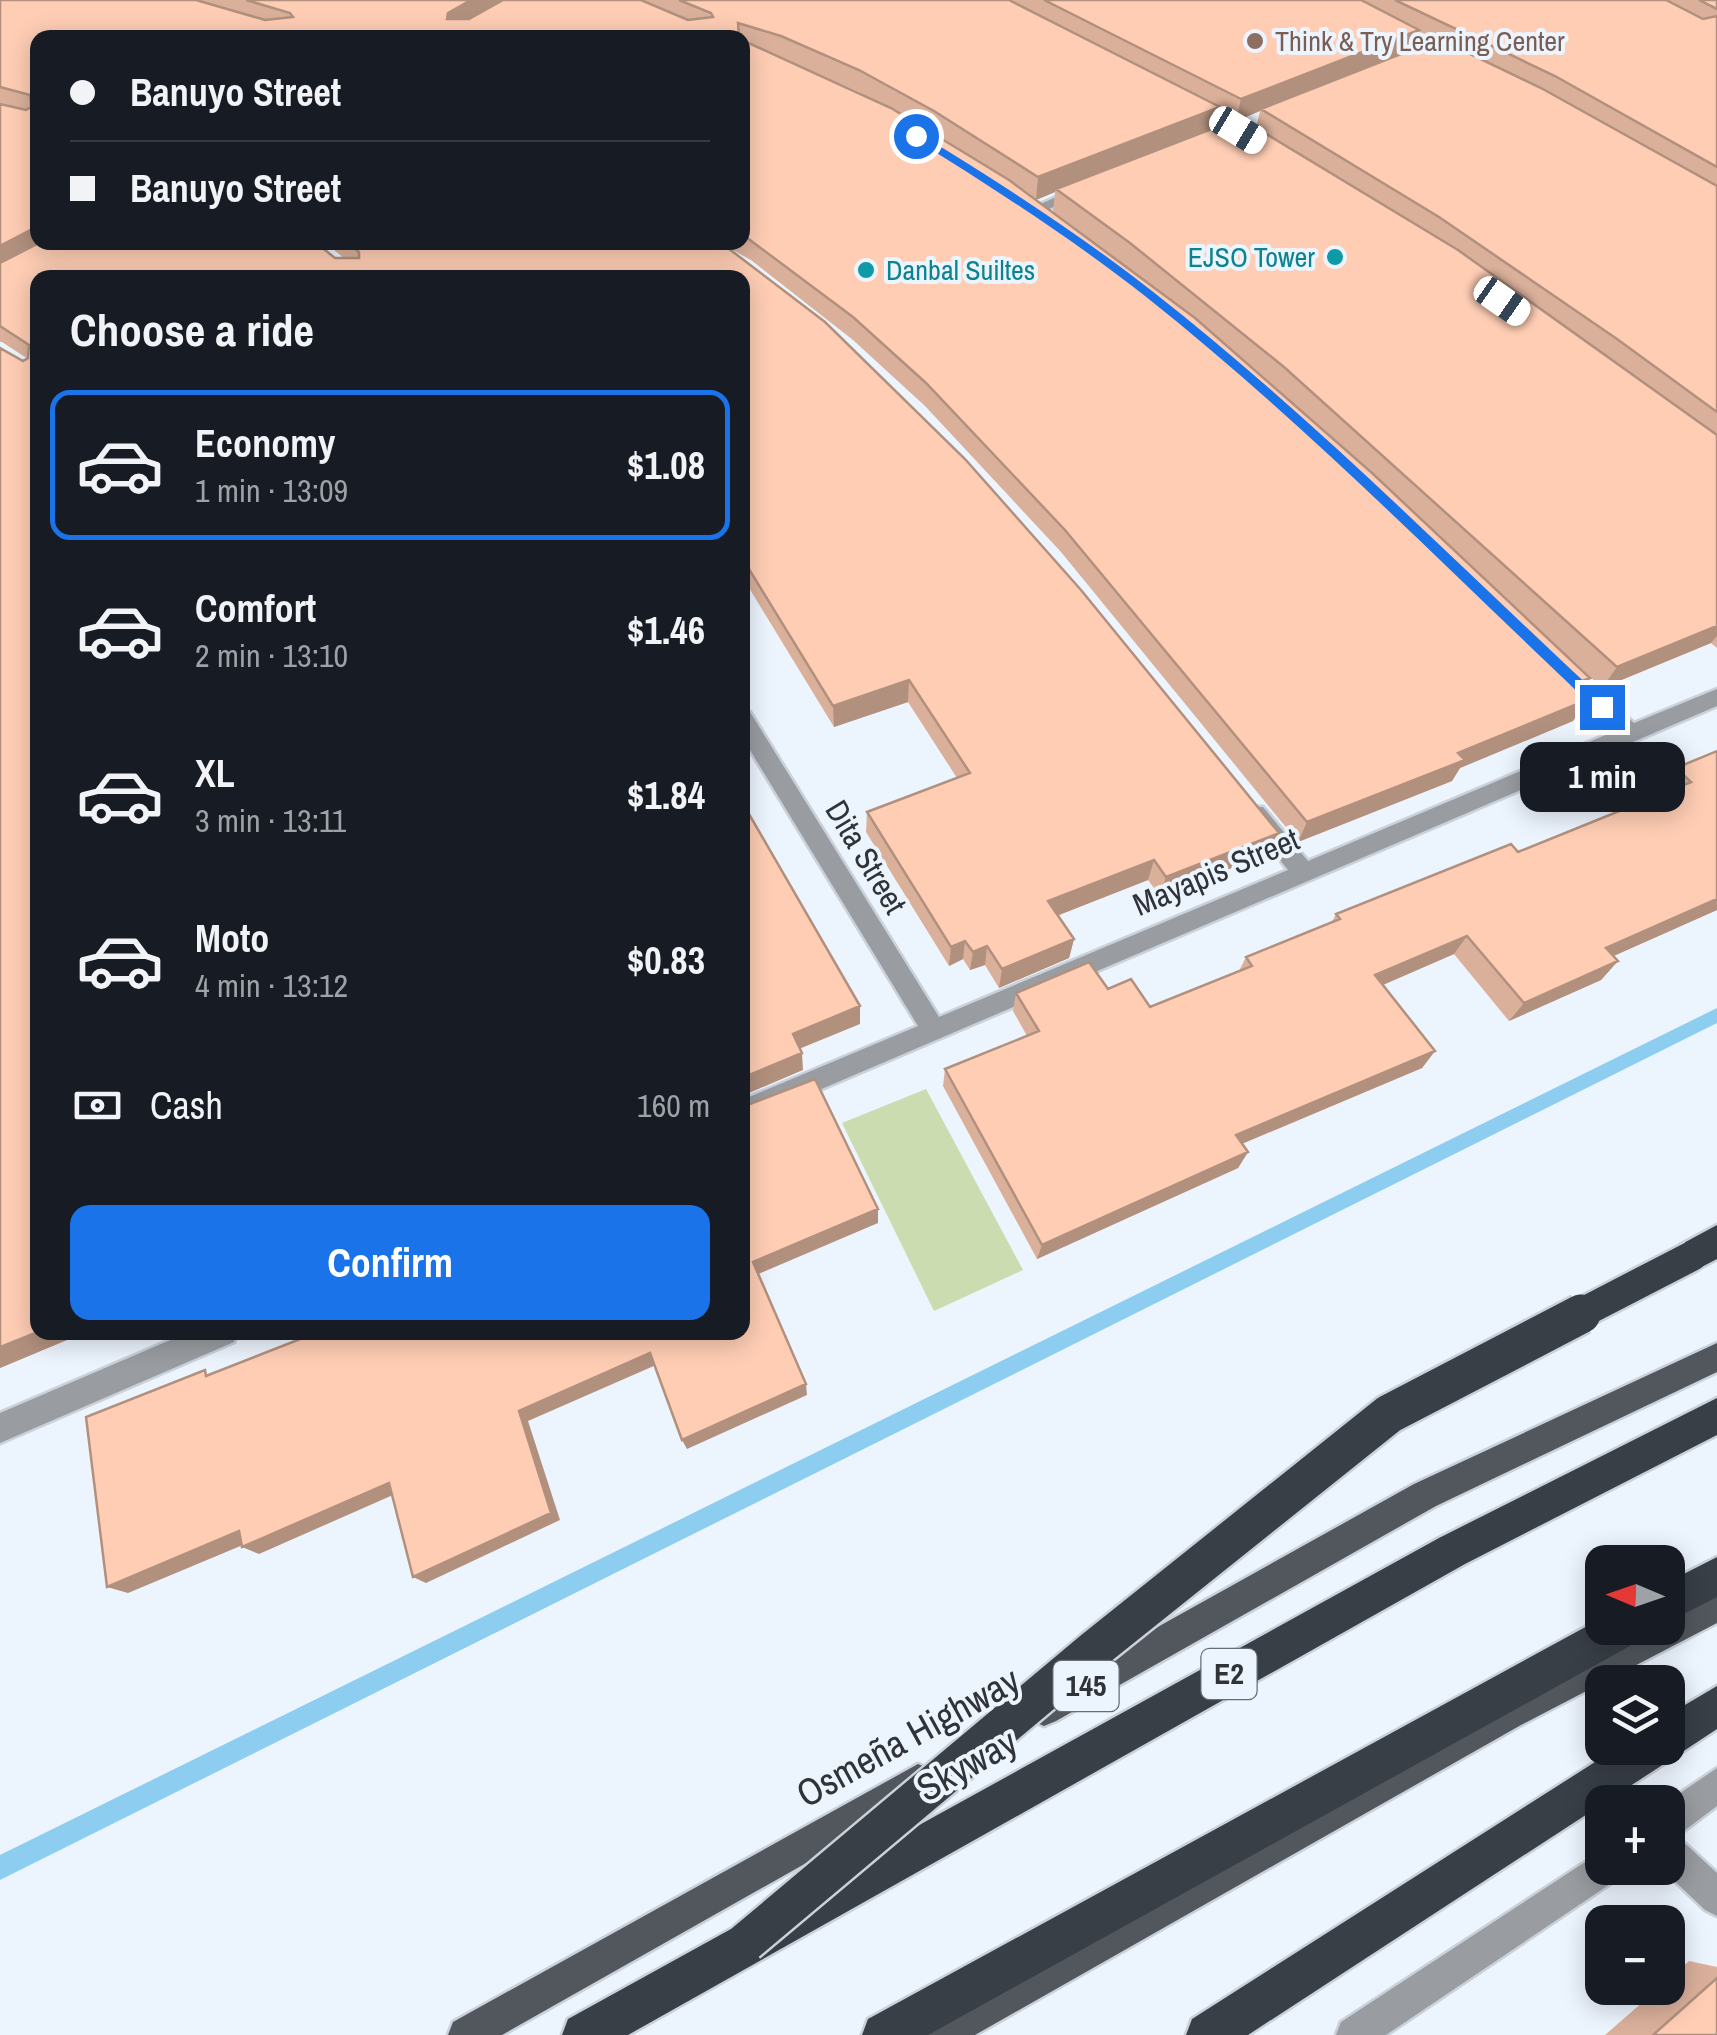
<!DOCTYPE html>
<meta charset="utf-8">
<style>
body{margin:0;font-family:"Archivo Narrow",sans-serif;background:#20242c;color:#f1f3f6;height:100vh;display:flex;flex-direction:column;font-size:38px;white-space:nowrap}
*{box-sizing:border-box;margin:0}
p{font-size:32px;color:#9ea1a6}
.icon{flex:none;width:55px;height:55px;fill:none;stroke:currentColor;stroke-width:2;stroke-linecap:round;stroke-linejoin:round}
.map{position:relative;flex:1;overflow:hidden}
.sheet{position:absolute;left:30px;top:270px;width:720px;height:1070px;display:flex;flex-direction:column;background:#171b24;border-radius:20px;box-shadow:0 5px 25px #0003}
.sheet>*{flex:none}
.guide{position:absolute;left:30px;top:30px;width:720px;height:220px;border-radius:20px;box-shadow:0 5px 25px #0003;display:grid;align-content:center;height:220px;padding:0 40px;background:#171b24}
.needle{width:65px;rotate:272deg}
.buttons{position:absolute;left:1585px;top:1545px;display:grid;gap:20px}
.buttons a{display:grid;place-items:center;width:100px;height:100px;border-radius:20px;background:#171b24;box-shadow:0 5px 25px #0003;font-size:50px}
.end{position:absolute;width:45px;height:45px;margin:-22px;border:12px solid #1a73e8;background:#fff;box-shadow:0 0 0 5px #fff}
.from{border-radius:50%}
.bubble{position:absolute;height:70px;border-radius:20px;background:#171b24;box-shadow:0 5px 25px #0003;font-size:32px;font-weight:800;line-height:70px;text-align:center}
.car{position:absolute;width:30px;height:60px;margin:-30px -15px;border-radius:12px;box-shadow:0 0 8px 2px #0007;background:linear-gradient(#fff 24%,#345 0 40%,#fff 0 76%,#345 0 86%,#fff 0)}
.guide b{display:flex;align-items:center;gap:35px;height:95px;font-size:38px}
.guide b+b{border-top:2px solid #363941}
.guide i{width:25px;height:25px;background:#f1f3f6}
ul{padding:0;list-style:none}
li{display:flex;align-items:center;gap:30px;height:150px;margin:0 20px 15px;padding:0 20px;border:5px solid transparent;border-radius:20px}
li div{flex:1}
li b{display:block;font-size:38px}
li em{font-style:normal;font-weight:800}
li.selected{border-color:#1a73e8}
li>.icon{width:90px;height:90px;stroke-width:1.5}
h2{padding:0 40px;font-size:45px;line-height:120px}
.pay{display:flex;align-items:center;gap:25px;height:110px;padding:0 40px;font-size:38px}
.pay p{margin-inline-start:auto}
.button{display:flex;gap:20px;margin-top:auto;padding:20px 40px}
.button a{flex:1;height:115px;border-radius:20px;background:#1a73e8;color:#fff;font-size:40px;font-weight:800;line-height:115px;text-align:center}
.map>svg:first-child{display:block}
.green{fill:#cadcb0}
.lines{fill:none;stroke-linecap:round;stroke-linejoin:round}
.stream{fill:#8dcdf0;fill-rule:evenodd}
.minor-casing{stroke:#cad1da;stroke-width:5}
.major-casing{stroke:#cad1da;stroke-width:5}
.highway-casing{stroke:#cad1da;stroke-width:5}
.minor{fill:#999da1;fill-rule:evenodd}
.major{fill:#51575d;fill-rule:evenodd}
.highway{fill:#383f46;fill-rule:evenodd}
.highway-bridge-far1-casing{stroke:#cad1da;stroke-width:35;stroke-linecap:butt}
.highway-bridge-casing{stroke:#cad1da;stroke-width:44;stroke-linecap:butt}
.highway-bridge-far1{stroke:#383f46;stroke-width:30}
.highway-bridge{stroke:#383f46;stroke-width:39}
.wall{fill:#dab09b;fill-rule:evenodd}
.shaded-wall{fill:#b2907e}
.building{fill:#fecdb4;stroke:#b2907e;stroke-width:2.5}
.route{fill:#1a73e8}
.education-dot{fill:#8d6e63;stroke:#ecf4fe;stroke-width:4}
.culture-dot{fill:#0f9aa8;stroke:#ecf4fe;stroke-width:4}
.labels{text-anchor:middle;stroke-width:8;stroke-linejoin:round;paint-order:stroke}
.far-education-label{font-size:28px;fill:#785e54;stroke:#ecf4fe;text-anchor:start}
.far-culture-label{font-size:28px;fill:#0d838f;stroke:#ecf4fe;text-anchor:end}
.shield{fill:#ecf4fe;stroke:#686d73;stroke-width:2.5}
.shield-label{font-size:30px;font-weight:bold;fill:#303337}
.street-label{font-size:32px;fill:#303337;stroke:#ecf4fe}
.near-street-label{font-size:38px;fill:#303337;stroke:#ecf4fe}
</style>
<div class="map">
<svg width="1717" height="2035" viewBox="0 0 1717 2035">
<rect width="100%" height="100%" fill="#ecf4fe"/>
<path class="green" d="M926 1089 1023 1270 934 1311 842 1123Z"/>
<g class="lines">
<path class="stream" d="M1717 1008V1023L0 1880V1855Z"/>
<g class="minor-casing">
<path id="minor" d="M1319 0H1336L1461 61 1449 64Z
M1081 186 1094 189 1040 213 1027 210Z
M1558 658 1565 660 1634 723 1717 689V706L742 1123V1100L918 1026 742 737V710L750 712 939 1017 1288 870 1247 819 1244 813 1247 807H1263L1308 861 1615 731 1551 670 1548 665 1551 660Z
M189 1332H238L234 1342 0 1443V1413Z
M1717 1768V1806L1677 1836 1717 1873V1916L1705 1910 1661 1868H1668L1667 1802Z
M1602 1851V1868H1621L1616 1880 1386 2035H1336L1341 2022Z"/>
</g>
<g class="major-casing">
<path id="major" d="M1717 1343V1372L1436 1506 1056 1721 1044 1726 1032 1721 1027 1709 1032 1697 1414 1484Z
M1717 1590V1623L1521 1725 975 2035H921L926 2022 1497 1701 1642 1628H1668V1614Z
M918 1764 930 1769 935 1781 930 1793 502 2035H448L453 2022Z"/>
</g>
<g class="highway-casing">
<path id="highway" d="M1717 1225V1259L1692 1272 1680 1267 1675 1256 1680 1245Z
M1717 1398V1435L1465 1564 628 2035H562L568 2019 1439 1538Z
M1717 1557V1597L1668 1622V1582Z
M1602 1618V1628H1642L1637 1642 928 2035H862L868 2019Z
M1717 1686V1729L1667 1762 1248 2035H1186L1192 2019 1617 1748H1668V1715Z"/>
</g>
<use href="#minor" class="minor"/>
<use href="#major" class="major"/>
<use href="#highway" class="highway"/>
<g class="highway-bridge-far1-casing">
<path id="highway-bridge-far1" d="M1576 1316 1692 1256"/>
</g>
<g class="highway-bridge-casing">
<path id="highway-bridge" d="M746 1942 1095 1649 1389 1414 1581 1314"/>
</g>
<use href="#highway-bridge-far1" class="highway-bridge-far1"/>
<use href="#highway-bridge" class="highway-bridge"/>
</g>
<path class="wall" d="M0 0H1717V648L1711 643 1602 688 1570 658 1580 693 1587 700 1573 721 1460 768 1452 781 1298 842 1061 552 925 406 853 340 751 260 720 243 1270 853 1160 896 1148 880 1057 915 1074 939 1069 958 999 988 985 965 970 970 963 959 949 966 866 832 867 812 957 778 908 702 834 727 746 583 742 585V278H38V1332H86L0 1368 23 361 28 359 2 342H0ZM1417 35 1431 42 1413 50ZM38 38H742V242H324L344 258H335L38 242ZM782 58 859 92 874 101ZM1260 111 1256 128 1241 119ZM1219 112 1234 120 1215 127ZM1055 192 1053 212 1143 280 1036 200Z
M1717 751V910L1613 956 1618 961 1601 980 1509 1021 1454 954 1383 985 1435 1051 1422 1068 1242 1144 1248 1152 1238 1168 1037 1259 943 1086 945 1069 1027 1036 1013 1011 1016 993 1108 989 1150 1007 1239 971 1246 957 1332 922 1336 914 1518 852 1664 793 1660 788 1676 768Z
M1689 1961 1717 1967V2035H1605L1659 1988H1668V1980Z"/>
<path class="shaded-wall" d="M471 0H513L453 35 447 19 448 13Z
M1419 30 1412 52 1261 109 1260 111 1236 121 1241 99Z
M1220 107 1215 130 1056 189 1055 192 1036 200 1038 177Z
M38 226V242H60L0 276V246Z
M744 561 746 583 742 585V562Z
M1717 626V636L1711 643 1602 688 1617 667Z
M1590 678 1576 699 1572 685Z
M909 680 908 702 834 727 833 706Z
M1587 700 1573 721 1460 768 1452 781 1298 842 1307 822 1458 753Z
M1279 833 1270 853 1160 896 1166 877Z
M1154 860 1148 880 1044 921 1048 901Z
M1717 899V910L1589 967 1606 948Z
M1467 936 1454 954 1364 993 1375 975Z
M1074 939 1069 958 999 988 1002 969Z
M965 941 963 959 949 966 951 947Z
M987 946 985 965 970 970 973 952Z
M1618 961 1601 980 1509 1021 1524 1003Z
M860 1006V1024L794 1051 793 1034Z
M1435 1051 1422 1068 1227 1150 1236 1135Z
M802 1053 803 1070 742 1096V1078Z
M1248 1152 1238 1168 1037 1259 1042 1245Z
M878 1209V1223L756 1275 753 1262Z
M38 1332H86L0 1368V1347Z
M650 1353 656 1365 528 1421 560 1520 426 1583 413 1577 519 1411Z
M806 1384 807 1395 687 1449 682 1440Z
M389 1483 402 1491 259 1554 242 1547Z
M239 1531 257 1539 128 1593 107 1587Z"/>
<path class="building" d="M0 0H196L265 20 293 17 290 13 246 0H471L448 13 447 19H469L503 0H641L688 20 713 17 711 13 679 0H1009L1220 107 1038 177 934 111 859 70 781 36 738 23 739 38H38V226L0 246V104L26 110 31 107 30 95 0 87Z
M1044 0H1361L1419 30 1241 99Z
M1395 0H1666L1703 19 1717 16V167L1555 76Z
M1699 0H1717V9Z
M1439 39 1541 88 1717 186V412L1617 339 1439 217 1261 109Z
M742 40 891 108 1009 180 1195 318 1372 473 1590 678 1572 685 1587 700 1458 753 1465 760 1307 822 1065 530 926 383 853 317 742 234Z
M1240 118 1458 250 1717 435V626L1617 667 1284 367 1130 243 1056 189Z
M41 242H315L335 258H359V252L346 242H720L825 322 965 459 1081 590 1279 833 1166 877 1154 860 1048 901 1074 939 1002 969 987 946 973 952 965 941 951 947 867 812 970 773 909 680 833 706 744 561 742 562V278H38V1332L0 1347V348L23 361 28 358 29 345 0 326V263Z
M1717 751V899L1606 948 1618 961 1524 1003 1467 936 1375 975 1435 1051 1236 1135 1248 1152 1042 1245 945 1069 1039 1031 1016 993 1089 962 1108 989 1131 979 1150 1007 1252 966 1246 957 1340 919 1336 914 1511 844 1518 852 1691 782 1676 768Z
M742 802 860 1006 793 1034 802 1053 742 1078Z
M815 1079 878 1209 753 1262 806 1384 682 1440 650 1353 519 1411 551 1513 413 1577 389 1483 242 1547 239 1531 107 1587 86 1417 205 1370 206 1376 318 1332H742V1107Z
M1717 1978V2035H1653Z"/>
<path class="route" d="M913 134H920C1000 183 1078 233 1152 291 1313 417 1458 565 1607 703V711H1598C1449 571 1305 423 1145 296 1071 238 993 188 913 138Z"/>
<circle class="education-dot" cx="1255" cy="41" r="10"/>
<g class="culture-dot">
<circle cx="1335" cy="257" r="10"/>
<circle cx="866" cy="270" r="10"/>
</g>
<g class="labels">
<g class="far-education-label">
<text x="1275" y="51">Think &amp; Try Learning Center</text>
</g>
<g class="far-culture-label">
<text x="1315" y="267">EJSO Tower</text>
<text x="886" y="280" text-anchor="start">Danbal Suiltes</text>
</g>
<g class="shield">
<rect x="1201.5" y="1649" width="55" height="50" rx="8"/>
<rect x="1053.5" y="1661" width="65" height="50" rx="8"/>
</g>
<g class="shield-label">
<text x="1229" y="1684">E2</text>
<text x="1086" y="1696">145</text>
</g>
<g class="street-label">
<text transform="translate(866 857) rotate(59)" y="11">Dita Street</text>
<text transform="translate(1216 872) rotate(-23)" y="11">Mayapis Street</text>
</g>
<g class="near-street-label">
<text transform="translate(908 1737) rotate(-29)" y="13">Osmeña Highway</text>
<text transform="translate(967 1765) rotate(-29)" y="13">Skyway</text>
</g>
</g>
</svg>
<div class="buttons">
<a><svg class="needle" viewBox="-14 -14 28 28"><path d="M0-13l5 13h-10z" fill="#e53935"/><path d="M0 13l5-13h-10z" fill="#9ea1a6"/></svg></a>
<a><svg class="icon" aria-label="layers" viewBox="0 0 24 24"><path d="M12 4l9 5-9 5-9-5zM3 14l9 5 9-5"/></svg></a>
<a>+</a>
<a>−</a>
</div>
<i class="end from" style="left:916px;top:136px"></i>
<i class="end" style="left:1602px;top:707px"></i>
<div class="bubble" style="left:1520px;top:742px;width:165px">1 min</div>
<i class="car" style="left:1238px;top:130px;rotate:121deg"></i>
<i class="car" style="left:1502px;top:301px;rotate:125deg"></i>
<div class="guide">
<b><i class="from"></i>Banuyo Street</b>
<b><i></i>Banuyo Street</b>
</div>
<section class="sheet">
<h2>Choose a ride</h2>
<ul>
<li class="selected"><svg class="icon" aria-label="car" viewBox="0 0 24 24"><path d="M5 17H2v-5l4-1 3-4h7l3 4 3 1v5h-3M9 17h6M6 11h13"/><circle cx="7" cy="17" r="2"/><circle cx="17" cy="17" r="2"/></svg><div><b>Economy</b><p>1 min · 13:09</p></div><em>$1.08</em></li>
<li><svg class="icon" aria-label="car" viewBox="0 0 24 24"><path d="M5 17H2v-5l4-1 3-4h7l3 4 3 1v5h-3M9 17h6M6 11h13"/><circle cx="7" cy="17" r="2"/><circle cx="17" cy="17" r="2"/></svg><div><b>Comfort</b><p>2 min · 13:10</p></div><em>$1.46</em></li>
<li><svg class="icon" aria-label="car" viewBox="0 0 24 24"><path d="M5 17H2v-5l4-1 3-4h7l3 4 3 1v5h-3M9 17h6M6 11h13"/><circle cx="7" cy="17" r="2"/><circle cx="17" cy="17" r="2"/></svg><div><b>XL</b><p>3 min · 13:11</p></div><em>$1.84</em></li>
<li><svg class="icon" aria-label="car" viewBox="0 0 24 24"><path d="M5 17H2v-5l4-1 3-4h7l3 4 3 1v5h-3M9 17h6M6 11h13"/><circle cx="7" cy="17" r="2"/><circle cx="17" cy="17" r="2"/></svg><div><b>Moto</b><p>4 min · 13:12</p></div><em>$0.83</em></li>
</ul>
<div class="pay"><svg class="icon" aria-label="cash" viewBox="0 0 24 24"><path d="M3 7h18v10H3z"/><circle cx="12" cy="12" r="2"/></svg>Cash<p>160 m</p></div>
<div class="button"><a>Confirm</a></div>
</section>
</div>
